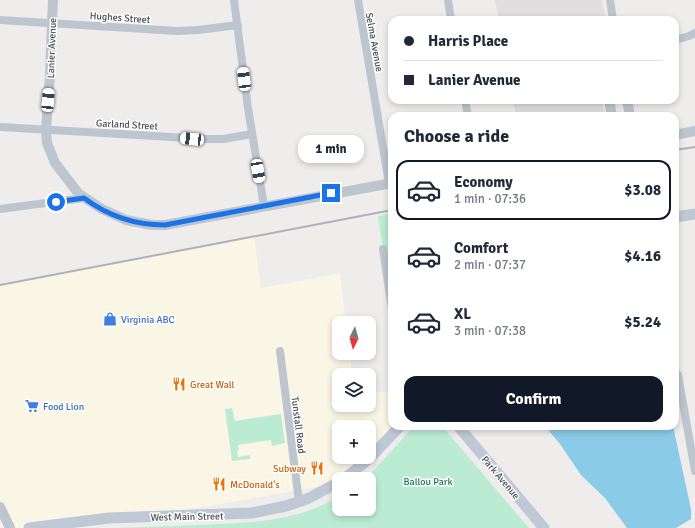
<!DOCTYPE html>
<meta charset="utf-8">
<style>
body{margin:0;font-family:Signika,sans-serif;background:#f2f2f3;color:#1f2937;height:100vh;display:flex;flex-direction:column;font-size:15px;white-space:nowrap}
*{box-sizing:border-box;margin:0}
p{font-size:13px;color:#747a83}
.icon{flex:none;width:22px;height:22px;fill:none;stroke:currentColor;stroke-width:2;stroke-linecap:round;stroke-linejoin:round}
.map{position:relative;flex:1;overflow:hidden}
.details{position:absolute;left:388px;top:112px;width:291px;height:318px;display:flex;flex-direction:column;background:#fff;border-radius:12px;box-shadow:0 2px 6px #0003}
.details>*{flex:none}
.banner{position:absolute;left:388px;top:16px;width:291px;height:88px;border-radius:12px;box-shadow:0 2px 6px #0003;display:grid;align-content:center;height:88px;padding:0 16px;background:#fff}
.needle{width:26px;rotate:185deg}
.buttons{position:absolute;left:332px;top:316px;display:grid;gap:8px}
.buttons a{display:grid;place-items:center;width:44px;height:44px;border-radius:8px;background:#fff;box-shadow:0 2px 6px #0003;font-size:20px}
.end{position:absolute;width:18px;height:18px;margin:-9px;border:5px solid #1a73e8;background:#fff;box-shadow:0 0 0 2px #fff}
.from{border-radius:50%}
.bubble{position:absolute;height:28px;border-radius:12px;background:#fff;box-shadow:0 2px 6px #0003;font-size:13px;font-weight:800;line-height:28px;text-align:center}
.car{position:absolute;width:12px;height:24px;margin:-12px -6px;border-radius:5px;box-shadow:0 0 3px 1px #0007;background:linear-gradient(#fff 24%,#345 0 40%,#fff 0 76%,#345 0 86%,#fff 0)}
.banner b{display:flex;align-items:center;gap:14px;height:38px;font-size:15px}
.banner b+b{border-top:1px solid #e0e1e3}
.banner i{width:10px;height:10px;background:#1f2937}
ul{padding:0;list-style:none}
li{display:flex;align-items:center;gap:12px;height:60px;margin:0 8px 6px;padding:0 8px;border:2px solid transparent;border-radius:12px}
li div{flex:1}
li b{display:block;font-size:15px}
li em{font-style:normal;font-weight:800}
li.active{border-color:#111827}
li>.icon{width:36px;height:36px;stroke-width:1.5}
h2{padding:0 16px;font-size:18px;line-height:48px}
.action{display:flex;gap:8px;margin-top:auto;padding:8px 16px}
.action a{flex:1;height:46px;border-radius:12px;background:#111827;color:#fff;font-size:16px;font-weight:800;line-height:46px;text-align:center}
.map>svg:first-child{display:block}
.commercial{fill:#faf6e5}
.education{fill:#e0dede}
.green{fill:#bbecd3}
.water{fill:#8acbe7}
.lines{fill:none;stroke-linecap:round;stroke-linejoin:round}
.minor{stroke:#bdc5ce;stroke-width:8}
.tertiary{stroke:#bdc5ce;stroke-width:10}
.secondary{stroke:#bfc8d5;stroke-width:11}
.rail{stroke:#afb1b7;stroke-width:2}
.route{stroke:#1a73e8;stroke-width:5}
.labels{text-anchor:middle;stroke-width:3;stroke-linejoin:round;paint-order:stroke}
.street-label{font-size:10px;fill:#454e59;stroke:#fff}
.shop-label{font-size:10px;fill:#366cbe;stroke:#fff;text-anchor:start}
.food-label{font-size:10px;fill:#c56008;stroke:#fff;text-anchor:start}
.park-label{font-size:10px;fill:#1a7651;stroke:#fff}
</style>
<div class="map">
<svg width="695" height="528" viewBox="0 0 695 528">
<rect width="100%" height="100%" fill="#efecec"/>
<path class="commercial" d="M254 236 261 288 340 273 346 323H339V353H350L352 375H339V405H369V391L392 393V426H400L369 454V427H339V457H366L339 483 152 516 36 528H0V285Z"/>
<path class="education" d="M495 0H602L606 20H499Z
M513 100H602L604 116H516Z"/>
<path class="green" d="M392 213V309L378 216Z
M232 408 235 421 281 414 285 443 272 446 271 440 238 445 239 450 237 451 238 457 250 455V459L232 461 225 409Z
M414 426H442L529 528H115C143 527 172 526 200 525 248 523 298 522 339 496V509H369V479H366Z"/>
<path class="water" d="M545 426H673L691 509V519L676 528H627L605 498 581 475 560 444Z"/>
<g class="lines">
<path class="minor" d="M234 0 248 108 264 206
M358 0 389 183
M448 0 451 20
M610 0 613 20
M0 20 177 31 198 30 238 25
M675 40 689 36 695 33
M465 100 468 116
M0 127 206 139H223L252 134
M0 209 84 198
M383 249 392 309
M280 351 299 502
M675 371 678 375 695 471"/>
<path class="tertiary" d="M53 0 50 75 46 130 47 143 55 163 79 194 102 209 126 220 152 225H165L392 183
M609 100 612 116
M627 100 630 116
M675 135 695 131
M0 507 10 528"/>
<path class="secondary" d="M675 217 695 214
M458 426 544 528
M344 479 370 458 400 426
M29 528 109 518 252 513 286 506 307 499 339 482"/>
<path class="rail" d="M675 150 695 147
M0 285 392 210"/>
</g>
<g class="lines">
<path class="route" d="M56 202 84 198C108 216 134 225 165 225L331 193"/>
</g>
<defs>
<g id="shop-bare" transform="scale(1.08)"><path d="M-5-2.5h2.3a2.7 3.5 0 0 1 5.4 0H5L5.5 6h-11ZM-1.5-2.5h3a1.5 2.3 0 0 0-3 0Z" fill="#3f7fe0" stroke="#fff" stroke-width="2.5" paint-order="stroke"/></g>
<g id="restaurant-bare" transform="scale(1.08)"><path d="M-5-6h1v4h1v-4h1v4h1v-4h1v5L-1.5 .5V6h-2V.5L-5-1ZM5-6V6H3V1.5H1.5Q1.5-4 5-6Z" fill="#e8710a" stroke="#fff" stroke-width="2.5" paint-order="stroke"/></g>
<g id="supermarket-bare" transform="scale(1.08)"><path d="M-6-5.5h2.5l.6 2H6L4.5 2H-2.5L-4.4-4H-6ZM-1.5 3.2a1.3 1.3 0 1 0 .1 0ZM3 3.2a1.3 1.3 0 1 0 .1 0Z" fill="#3f7fe0" stroke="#fff" stroke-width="2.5" paint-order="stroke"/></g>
</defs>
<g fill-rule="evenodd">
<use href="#shop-bare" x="110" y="319"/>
<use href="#restaurant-bare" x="179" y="384"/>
<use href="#supermarket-bare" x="32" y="406"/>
<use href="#restaurant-bare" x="317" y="468"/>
<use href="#restaurant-bare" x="219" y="484"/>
</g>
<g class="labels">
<g class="street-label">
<text transform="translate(120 17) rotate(4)" y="4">Hughes Street</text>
<text transform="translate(375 42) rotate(80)" y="4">Selma Avenue</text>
<text transform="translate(51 48) rotate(-88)" y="4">Lanier Avenue</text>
<text transform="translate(127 124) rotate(3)" y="4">Garland Street</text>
<text transform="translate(299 425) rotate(83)" y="4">Tunstall Road</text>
<text transform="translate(501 477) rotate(50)" y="4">Park Avenue</text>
<text transform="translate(187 516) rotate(-1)" y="4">West Main Street</text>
</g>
<g class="shop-label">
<text x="121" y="323">Virginia ABC</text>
<text x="43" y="410">Food Lion</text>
</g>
<g class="food-label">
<text x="190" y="388">Great Wall</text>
<text x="306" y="472" text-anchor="end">Subway</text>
<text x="230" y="488">McDonald's</text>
</g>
<g class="park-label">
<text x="428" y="485">Ballou Park</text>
</g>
</g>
</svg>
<div class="buttons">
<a><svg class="needle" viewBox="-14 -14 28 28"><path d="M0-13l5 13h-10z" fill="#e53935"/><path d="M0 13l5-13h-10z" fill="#747a83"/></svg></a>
<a><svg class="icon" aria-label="layers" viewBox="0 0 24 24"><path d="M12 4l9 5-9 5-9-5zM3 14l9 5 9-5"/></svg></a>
<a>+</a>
<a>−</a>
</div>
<i class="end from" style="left:56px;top:202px"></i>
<i class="end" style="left:331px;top:193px"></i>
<div class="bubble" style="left:298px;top:135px;width:66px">1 min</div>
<i class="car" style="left:244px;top:79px;rotate:353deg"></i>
<i class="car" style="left:48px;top:100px;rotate:5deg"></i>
<i class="car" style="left:192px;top:139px;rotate:276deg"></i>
<i class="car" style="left:258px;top:171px;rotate:170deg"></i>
<div class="banner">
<b><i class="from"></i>Harris Place</b>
<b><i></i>Lanier Avenue</b>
</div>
<section class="details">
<h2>Choose a ride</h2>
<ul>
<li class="active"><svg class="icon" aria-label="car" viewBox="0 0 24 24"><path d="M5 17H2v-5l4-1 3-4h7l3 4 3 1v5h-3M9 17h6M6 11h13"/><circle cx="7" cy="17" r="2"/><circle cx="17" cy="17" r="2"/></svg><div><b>Economy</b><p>1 min · 07:36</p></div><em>$3.08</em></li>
<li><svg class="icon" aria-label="car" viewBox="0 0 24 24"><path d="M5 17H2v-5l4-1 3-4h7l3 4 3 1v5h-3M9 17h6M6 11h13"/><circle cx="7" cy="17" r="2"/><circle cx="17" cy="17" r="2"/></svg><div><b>Comfort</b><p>2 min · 07:37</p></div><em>$4.16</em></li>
<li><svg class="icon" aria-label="car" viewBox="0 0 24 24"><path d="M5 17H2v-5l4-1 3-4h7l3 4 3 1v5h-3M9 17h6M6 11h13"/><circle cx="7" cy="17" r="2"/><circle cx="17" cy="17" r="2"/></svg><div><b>XL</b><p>3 min · 07:38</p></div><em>$5.24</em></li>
</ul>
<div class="action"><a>Confirm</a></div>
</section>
</div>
